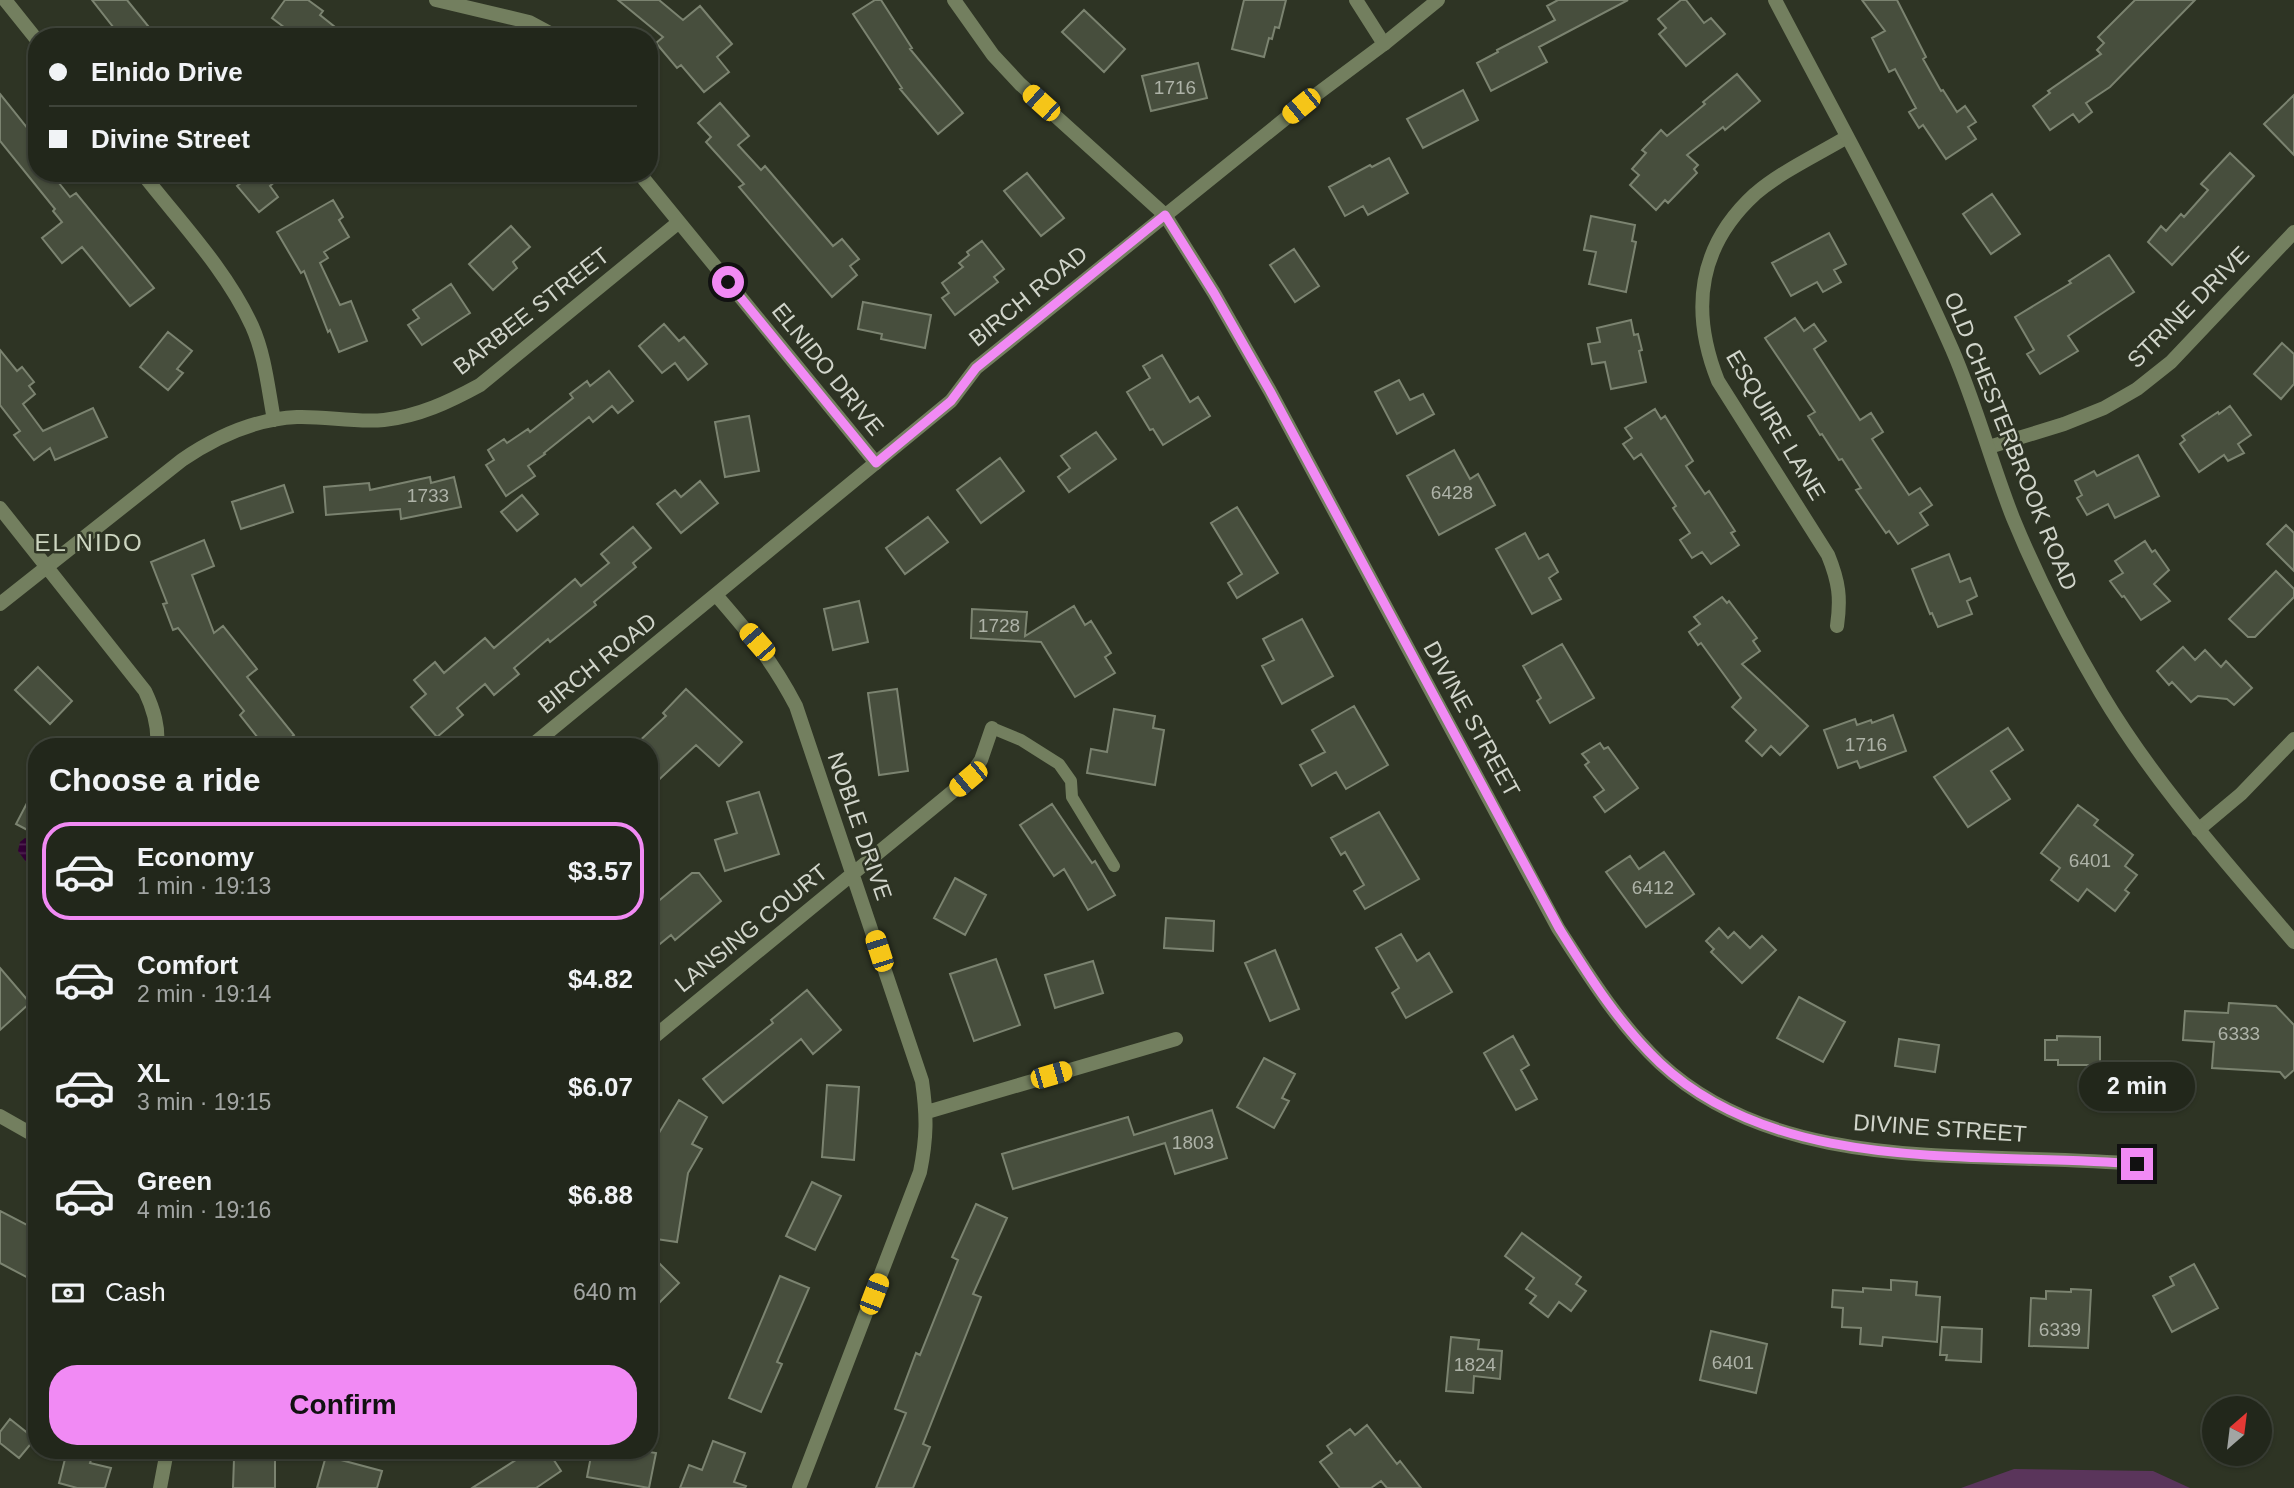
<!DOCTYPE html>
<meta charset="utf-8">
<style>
body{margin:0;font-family:Arial,sans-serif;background:#2a2f24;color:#f1f3f6;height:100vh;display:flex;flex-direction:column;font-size:26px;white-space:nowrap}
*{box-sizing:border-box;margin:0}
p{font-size:23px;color:#a2a5a3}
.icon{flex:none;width:38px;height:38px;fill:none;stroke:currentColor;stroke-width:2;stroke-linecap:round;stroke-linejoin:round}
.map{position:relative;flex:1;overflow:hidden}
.panel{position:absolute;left:28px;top:738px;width:630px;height:721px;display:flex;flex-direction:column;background:#22271b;border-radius:28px;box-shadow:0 2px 5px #0004,0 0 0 2px #3f443a}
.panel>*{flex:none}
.guide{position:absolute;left:28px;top:28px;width:630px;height:154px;border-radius:28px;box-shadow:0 2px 5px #0004,0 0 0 2px #3f443a;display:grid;align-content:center;height:154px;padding:0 21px;background:#22271b}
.needle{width:46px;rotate:28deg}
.tools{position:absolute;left:2202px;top:1396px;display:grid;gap:14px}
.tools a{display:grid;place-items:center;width:70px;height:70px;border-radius:50%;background:#22271b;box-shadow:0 2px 5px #0004,0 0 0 2px #3f443a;font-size:35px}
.end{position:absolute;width:32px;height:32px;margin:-16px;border:9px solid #f18af4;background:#111;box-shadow:0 0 0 4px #111}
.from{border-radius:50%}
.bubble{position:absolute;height:49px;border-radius:24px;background:#22271b;box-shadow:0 2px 5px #0004,0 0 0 2px #3f443a;font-size:23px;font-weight:700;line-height:49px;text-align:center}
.car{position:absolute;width:21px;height:42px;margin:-21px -10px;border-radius:9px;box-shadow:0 0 5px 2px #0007;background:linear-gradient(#f5c518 24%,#345 0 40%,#f5c518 0 76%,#345 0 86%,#f5c518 0)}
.guide b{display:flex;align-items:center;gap:24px;height:66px;font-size:26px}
.guide b+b{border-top:2px solid #3f443a}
.guide i{width:18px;height:18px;background:#f1f3f6}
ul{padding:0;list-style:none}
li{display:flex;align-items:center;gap:21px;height:98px;margin:0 14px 10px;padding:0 7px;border:4px solid transparent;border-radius:28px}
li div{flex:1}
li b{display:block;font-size:26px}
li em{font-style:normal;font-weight:700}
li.on{border-color:#f18af4}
li>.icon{width:63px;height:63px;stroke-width:1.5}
h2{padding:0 21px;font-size:32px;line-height:84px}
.pay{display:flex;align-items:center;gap:18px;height:77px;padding:0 21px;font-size:26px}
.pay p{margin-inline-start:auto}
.cta{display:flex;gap:14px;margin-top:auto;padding:14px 21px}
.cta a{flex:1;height:80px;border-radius:28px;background:#f18af4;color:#111;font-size:28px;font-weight:700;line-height:80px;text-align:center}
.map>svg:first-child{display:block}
.green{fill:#5a355b}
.water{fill:url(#water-rules)}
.building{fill:#474e3d;stroke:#7b8370;stroke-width:2}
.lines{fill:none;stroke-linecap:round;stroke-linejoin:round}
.service{stroke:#737f5f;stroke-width:12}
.minor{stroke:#737f5f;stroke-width:14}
.tertiary{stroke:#737f5f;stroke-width:14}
.route{stroke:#f18af4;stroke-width:9}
.labels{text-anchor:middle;stroke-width:5;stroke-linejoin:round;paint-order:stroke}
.number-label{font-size:19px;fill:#aeb3a8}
.street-label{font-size:23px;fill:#d1d5cb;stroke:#2e3424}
.neighbourhood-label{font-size:24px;letter-spacing:2px;fill:#cdd6c1;stroke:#2e3424}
</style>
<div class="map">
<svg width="2294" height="1488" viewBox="0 0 2294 1488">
<defs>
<pattern id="water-rules" width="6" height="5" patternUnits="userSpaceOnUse" patternTransform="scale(1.75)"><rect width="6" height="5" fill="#320035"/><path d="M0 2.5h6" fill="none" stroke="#4f2451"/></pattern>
</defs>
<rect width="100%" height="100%" fill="#2e3424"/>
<path class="green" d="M2014 1469 2153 1471 2190 1488H1961Z"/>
<path class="water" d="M25 838C40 843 37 857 37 870L29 866 18 851 20 842Z"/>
<path class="building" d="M92 0H127L157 37H121Z
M285 0H308L323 11 320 15 335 27 328 37H297L272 18Z
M618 0H659L683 20 700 6 732 44 717 57 729 72 704 92 681 65 677 68 656 43 663 37Z
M875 0H881L912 48 910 49 963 113 938 134 900 89 902 88 853 14Z
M1244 0H1286L1279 28 1275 27 1272 39 1269 38 1264 57 1232 49Z
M1558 0H1628L1539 47 1547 62 1491 91 1477 63 1498 52 1497 50 1555 20 1547 6Z
M1681 0H1686L1704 23 1711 18 1725 34 1686 66 1659 34 1666 28 1658 19Z
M1862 0H1897L1926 57 1923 59 1941 91 1943 90 1957 112 1965 106 1976 122 1968 127 1976 139 1946 159 1923 125 1919 128 1909 112 1916 108 1895 69 1889 72 1872 38 1885 31Z
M2135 0H2195L2110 87 2086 103 2092 112 2079 122 2073 114 2050 130 2033 106 2050 93 2048 91 2101 54 2097 50 2104 43 2098 37Z
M1084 10 1125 49 1104 72 1062 32Z
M1198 63 1207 98 1151 111 1142 76Z
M1737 74 1760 101 1725 130 1723 127 1687 155 1698 165 1694 169 1697 173 1668 203 1665 200 1656 210 1630 185 1639 175 1632 169 1646 153 1642 150 1661 130 1667 136 1705 104 1703 102Z
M1463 90 1478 120 1423 148 1407 119Z
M0 94 37 140V173H51L70 197 76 193 154 288 130 306 82 247 62 263 42 238 62 222 53 211 55 209 0 141Z
M2294 95V155L2264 124Z
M720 103 749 136 738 145 761 170 765 166 833 246 842 239 859 259 850 266 857 275 832 297 739 187 744 184 706 142 711 137 698 123Z
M2230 153 2254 176 2172 265 2148 242 2161 226 2166 231 2181 214 2184 217 2208 190 2201 184Z
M1389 158 1408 193 1368 215 1363 206 1345 216 1329 187 1370 165 1372 167Z
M235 173H285L270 186 278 197 259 212 237 186 242 182Z
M1027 173 1064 218 1041 236 1004 191Z
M1992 194 2020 234 1991 254 1963 214Z
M333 200 343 217 339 220 349 237 324 252 328 258 320 263 340 305 351 301 367 341 339 352 330 330 328 332 304 271 301 273 277 232Z
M1591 216 1635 225 1632 241 1636 242 1626 292 1589 284 1596 252 1584 250Z
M511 226 530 247 513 262 517 268 493 290 469 264Z
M1829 233 1846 264 1834 270 1841 282 1823 292 1817 282 1791 296 1772 263Z
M982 241 1004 269 994 277 998 282 955 315 942 298 949 293 942 283 963 267 959 263 969 255 967 252Z
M1294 249 1319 286 1295 302 1270 265Z
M2109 255 2134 292 2068 336 2078 351 2040 374 2027 354 2034 350 2015 317 2071 283 2069 281Z
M451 284 470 313 422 345 408 325 419 318 413 310Z
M863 302 931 315 925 348 881 339 882 334 858 329Z
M1795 318 1804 331 1814 324 1826 341 1814 349 1860 420 1871 413 1883 432 1872 439 1909 495 1920 488 1932 505 1920 513 1928 525 1898 544 1889 531 1886 533 1856 490 1861 488 1842 459 1839 460 1822 434 1820 435 1808 416 1815 412 1765 338Z
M1631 320 1634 335 1638 334 1642 350 1639 351 1646 382 1611 389 1605 362 1592 364 1588 344 1600 342 1597 328Z
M664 324 679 341 684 337 707 364 688 380 675 363 662 373 639 346Z
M168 332 192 351 177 369 183 373 168 390 140 367Z
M2282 343 2294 354V384L2281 399 2254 374Z
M0 350 17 371 22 367 34 382 29 386 35 394 23 404 43 431 93 408 107 437 55 460 50 448 34 460 14 435 20 431 0 405Z
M1162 355 1190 402 1198 397 1210 416 1163 445 1153 429 1150 430 1127 392 1150 378 1143 366Z
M609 371 633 401 618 413 612 406 593 422 589 417 544 453 545 454 528 466 535 476 506 496 486 465 494 460 488 450 504 439 507 443 528 429 530 432 573 398 570 394 587 381 590 386Z
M1399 380 1410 400 1423 394 1434 414 1397 434 1375 392Z
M2230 406 2251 435 2238 444 2244 453 2228 461 2224 455 2199 472 2180 444 2185 440 2182 436 2218 412 2219 414Z
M1655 409 1661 419 1665 416 1693 461 1686 466 1705 494 1709 491 1735 531 1731 533 1739 545 1711 564 1702 552 1692 558 1680 540 1690 533 1673 508 1676 506 1641 454 1634 459 1623 444 1632 438 1625 428Z
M749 416 759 471 725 477 715 422Z
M1096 432 1116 459 1069 492 1058 477 1070 468 1061 456Z
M1454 450 1470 479 1478 474 1495 505 1439 535 1407 476Z
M2138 455 2159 496 2115 518 2108 504 2087 515 2077 498 2082 495 2075 481 2094 471 2097 476Z
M1000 458 1024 491 981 523 957 490Z
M430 477 431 483 454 477 461 507 401 519 400 509 326 515 324 487 369 483 370 490Z
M700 481 718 503 681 533 657 504 675 490 681 497Z
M284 485 293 512 241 529 232 502Z
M522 495 538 514 517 531 501 512Z
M1237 507 1278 573 1237 598 1228 583 1242 574 1211 523Z
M928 517 948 542 905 574 886 548Z
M2286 525 2294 533V571L2267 544Z
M633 527 651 548 633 563 636 567 594 602 596 605 550 642 548 639 514 668 519 674 494 695 485 684 457 708 463 715 437 737 411 707 426 694 414 680 435 662 444 673 485 638 494 648 575 579 581 586 609 563 601 554Z
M1525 533 1539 559 1548 554 1558 572 1549 578 1561 599 1532 614 1496 549Z
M204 540 214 566 192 575 214 633 223 626 257 669 247 677 294 735 279 747H265L240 715 244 711 178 628 173 630 163 604 167 603 151 562Z
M2145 541 2152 552 2155 550 2169 570 2154 584 2170 601 2141 620 2124 596 2122 597 2110 581 2123 573 2115 561Z
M1949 554 1960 582 1970 578 1977 596 1967 601 1972 614 1938 627 1932 613 1930 614 1912 569Z
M2276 571 2294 589V597L2255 637H2248L2229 619Z
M1722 597 1727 603 1729 601 1757 638 1753 641 1760 651 1742 664 1808 726 1780 755 1771 746 1762 756 1746 741 1756 730 1732 707 1741 698 1701 643 1698 645 1689 632 1700 624 1694 617Z
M859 601 868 642 833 650 824 609Z
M1074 606 1085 625 1091 621 1111 653 1105 657 1115 673 1075 697 1041 642 971 638 972 609 1027 612 1025 636Z
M1302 619 1333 676 1282 704 1262 666 1274 660 1263 639Z
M1562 644 1594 698 1550 723 1537 701 1541 698 1523 666Z
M2183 647 2195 660 2205 650 2221 667 2226 661 2252 688 2234 705 2227 699 2198 696 2191 702 2172 682 2169 685 2157 671Z
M38 667 72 701 50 724 15 690Z
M686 689 742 742 719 766 696 745 649 789V747H633L666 716 663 713Z
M897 689 908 771 879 775 868 693Z
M1354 706 1388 765 1346 789 1336 772 1312 786 1300 765 1325 752 1312 730Z
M1114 709 1155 716 1153 728 1164 730 1155 785 1087 773 1091 749 1107 752Z
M1893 715 1906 751 1860 768 1857 761 1838 768 1824 730 1855 719 1857 725 1871 720 1872 723Z
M2008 728 2023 750 1991 771 2010 799 1968 827 1934 777Z
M1600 743 1604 749 1608 747 1638 788 1605 812 1594 797 1604 790 1585 765 1589 762 1582 754Z
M37 784V835L16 824Z
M759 792 779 854 725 871 715 840 737 833 727 802Z
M1052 804 1092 863 1095 861 1115 895 1088 910 1064 869 1054 876 1020 825Z
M2078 805 2098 820 2094 825 2133 855 2125 866 2137 875 2125 890 2129 893 2115 911 2087 889 2078 901 2051 880 2060 868 2041 853Z
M1379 812 1419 879 1365 909 1354 891 1364 885 1345 852 1341 855 1331 838Z
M1664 852 1694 894 1646 927 1606 872 1630 856 1639 869Z
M692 873H699L721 901 675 940 671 935 649 953V909Z
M955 878 986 895 965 935 934 918Z
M1166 918 1214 921 1213 951 1164 948Z
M1719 928 1728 938 1734 932 1750 948 1762 936 1776 950 1742 983 1711 952 1714 949 1706 941Z
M1401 934 1417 961 1429 953 1452 992 1406 1018 1392 993 1399 988 1376 948Z
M1275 950 1299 1009 1270 1021 1245 963Z
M996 959 1020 1025 974 1041 950 974Z
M1093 961 1103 993 1055 1008 1045 975Z
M0 968 30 1003 0 1030Z
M807 990 841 1030 813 1054 801 1039 723 1103 703 1079 773 1023 771 1020Z
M1799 997 1845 1022 1823 1062 1777 1038Z
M2229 1003 2276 1006 2294 1025V1070L2285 1078 2280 1072 2212 1068 2214 1042 2183 1040 2185 1011 2228 1013Z
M1513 1036 1529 1065 1521 1070 1537 1099 1516 1110 1484 1053Z
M2057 1036 2100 1037V1065H2058V1060H2045V1040H2057Z
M1899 1039 1939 1045 1935 1072 1895 1066Z
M1264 1058 1295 1074 1282 1098 1289 1101 1274 1128 1237 1107Z
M827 1085 859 1087 854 1160 822 1157Z
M679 1100 707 1117 692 1144 702 1149 688 1173 677 1242 649 1238V1199L656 1158 649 1154V1127L659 1133Z
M1212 1110 1227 1158 1175 1174 1165 1143 1013 1189 1002 1154 1128 1117 1134 1135Z
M812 1182 841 1196 815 1250 786 1236Z
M976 1204 1007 1218 973 1294 981 1297 923 1444 930 1447 913 1488H876L906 1413 895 1409 916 1353 920 1355 958 1260 952 1257Z
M0 1211 37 1230V1270L32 1280 0 1263Z
M1522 1233 1581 1277 1576 1284 1586 1291 1571 1311 1559 1302 1548 1317 1530 1303 1536 1296 1526 1289 1534 1278 1505 1256Z
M649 1253 679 1283 649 1313Z
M2194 1264 2218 1308 2172 1332 2153 1296 2174 1285 2170 1277Z
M780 1276 809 1288 777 1362 782 1364 761 1412 729 1398Z
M1891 1280 1917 1282 1916 1295 1940 1297 1937 1342 1883 1337 1882 1346 1860 1344 1861 1328 1842 1327 1843 1308 1832 1307 1833 1290 1863 1292V1288L1891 1290Z
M2071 1289 2091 1290 2088 1348 2029 1346 2031 1298 2046 1299V1291L2071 1292Z
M1942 1327 1982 1329 1981 1362 1946 1360 1947 1355H1940Z
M1711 1331 1767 1344 1756 1393 1700 1380Z
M1451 1337 1479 1340 1478 1349 1502 1351 1500 1379 1474 1376 1473 1393 1446 1391Z
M10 1419 35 1439 19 1458 0 1443V1432Z
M1367 1425 1397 1464 1400 1461 1421 1488H1387L1381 1481 1371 1488H1340L1320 1462 1332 1453 1327 1446 1350 1429 1355 1435Z
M713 1441 745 1453 734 1482 746 1486 745 1488H680L689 1465 702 1470Z
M67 1451H94L90 1463 111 1468 105 1488H77L59 1483Z
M530 1451H548L561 1471 536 1488H472Z
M592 1451H643L656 1453 649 1488 587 1477Z
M326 1456 382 1471 377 1488H317Z
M234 1459 275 1460V1488H233Z"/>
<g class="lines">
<path class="service" d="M992 728 1021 740 1059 764 1071 781 1072 797 1114 866"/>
<path class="minor" d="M5 0 37 40
M436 0 529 22 557 37
M954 0 993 55 1020 84 1165 215 1214 293 1270 391 1558 928C1589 976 1618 1023 1660 1063 1783 1178 1982 1150 2137 1164
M1356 0 1384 44
M142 173C180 222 226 269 252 326 265 355 268 388 274 420
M639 173 876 463
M1989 447 2064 424 2104 408 2137 389 2171 362 2294 232
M0 508 145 691C154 710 159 727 157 747
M716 595C749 633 772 660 796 706L922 1081C927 1116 927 1137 920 1172L799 1488
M0 604 182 460C217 436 254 419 297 417 326 416 355 423 384 420 419 416 449 402 480 385L679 222
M1837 626C1841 598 1839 582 1828 555L1718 381C1690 311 1698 246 1755 194 1782 171 1817 155 1847 137
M2198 830 2241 794 2294 739
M649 1041 968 779 981 760 992 728
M927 1112 1176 1039
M0 1116 37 1137"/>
<path class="tertiary" d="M1775 0C1835 115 1900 230 1952 349 1976 404 1991 462 2013 518 2038 579 2068 637 2101 693 2155 784 2226 862 2294 942
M530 747 951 401 976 368 1301 106 1384 44 1438 0
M160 1488 167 1451"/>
</g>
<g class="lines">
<path class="route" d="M728 282 876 463 951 401 976 368 1165 215 1214 293 1270 391 1559 928C1589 976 1618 1023 1660 1063 1782 1177 1982 1151 2137 1164"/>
</g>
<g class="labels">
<g class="number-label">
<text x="1175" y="94">1716</text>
<text x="1452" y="499">6428</text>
<text x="428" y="502">1733</text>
<text x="999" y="632">1728</text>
<text x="1866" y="751">1716</text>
<text x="2090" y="867">6401</text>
<text x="1653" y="894">6412</text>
<text x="2239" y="1040">6333</text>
<text x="1193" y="1149">1803</text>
<text x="2060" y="1336">6339</text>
<text x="1733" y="1369">6401</text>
<text x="1475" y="1371">1824</text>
</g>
<g class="street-label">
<text transform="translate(1028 296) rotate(-39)" y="8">BIRCH ROAD</text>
<text transform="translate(2188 307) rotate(-45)" y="8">STRINE DRIVE</text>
<text transform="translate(531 311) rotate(-38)" y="8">BARBEE STREET</text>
<text transform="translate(828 369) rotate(51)" y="8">ELNIDO DRIVE</text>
<text transform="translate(1776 425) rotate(59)" y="8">ESQUIRE LANE</text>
<text transform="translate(2011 441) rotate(68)" y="8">OLD CHESTERBROOK ROAD</text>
<text transform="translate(597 663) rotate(-39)" y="8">BIRCH ROAD</text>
<text transform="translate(1472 719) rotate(61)" y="8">DIVINE STREET</text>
<text transform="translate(860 826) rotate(71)" y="8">NOBLE DRIVE</text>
<text transform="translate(751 928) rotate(-39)" y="8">LANSING COURT</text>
<text transform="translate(1940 1128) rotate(4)" y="8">DIVINE STREET</text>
</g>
<g class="neighbourhood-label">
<text x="89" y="551">EL NIDO</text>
</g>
</g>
</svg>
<div class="tools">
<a><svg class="needle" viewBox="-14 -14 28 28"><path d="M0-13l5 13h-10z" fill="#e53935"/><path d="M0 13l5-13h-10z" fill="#a2a5a3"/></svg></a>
</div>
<i class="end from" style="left:728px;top:282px"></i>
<i class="end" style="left:2137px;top:1164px"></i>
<div class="bubble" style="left:2079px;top:1062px;width:116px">2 min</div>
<i class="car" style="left:1041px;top:103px;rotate:312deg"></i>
<i class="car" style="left:1301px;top:106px;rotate:231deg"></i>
<i class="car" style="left:757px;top:642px;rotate:319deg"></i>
<i class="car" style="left:968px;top:779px;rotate:230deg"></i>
<i class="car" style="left:879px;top:951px;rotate:342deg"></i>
<i class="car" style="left:1051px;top:1075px;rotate:74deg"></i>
<i class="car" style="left:874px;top:1294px;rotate:21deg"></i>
<div class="guide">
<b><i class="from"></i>Elnido Drive</b>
<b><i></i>Divine Street</b>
</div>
<section class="panel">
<h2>Choose a ride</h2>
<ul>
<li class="on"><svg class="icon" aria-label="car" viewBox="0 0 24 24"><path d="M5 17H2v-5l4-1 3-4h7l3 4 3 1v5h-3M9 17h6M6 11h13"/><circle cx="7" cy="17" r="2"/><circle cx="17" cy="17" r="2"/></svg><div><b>Economy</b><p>1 min · 19:13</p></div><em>$3.57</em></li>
<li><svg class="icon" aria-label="car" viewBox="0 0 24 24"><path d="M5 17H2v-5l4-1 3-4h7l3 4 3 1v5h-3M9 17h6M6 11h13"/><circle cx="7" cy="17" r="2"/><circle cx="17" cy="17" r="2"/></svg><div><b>Comfort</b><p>2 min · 19:14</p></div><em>$4.82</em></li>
<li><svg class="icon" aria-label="car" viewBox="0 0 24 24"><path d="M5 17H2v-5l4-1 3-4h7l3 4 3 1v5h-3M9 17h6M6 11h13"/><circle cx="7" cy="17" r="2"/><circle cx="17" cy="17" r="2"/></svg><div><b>XL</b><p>3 min · 19:15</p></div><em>$6.07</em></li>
<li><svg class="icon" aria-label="car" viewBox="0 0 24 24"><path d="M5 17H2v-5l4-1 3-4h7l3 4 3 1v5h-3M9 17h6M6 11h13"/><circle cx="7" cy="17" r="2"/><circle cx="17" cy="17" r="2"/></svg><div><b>Green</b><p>4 min · 19:16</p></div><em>$6.88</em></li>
</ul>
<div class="pay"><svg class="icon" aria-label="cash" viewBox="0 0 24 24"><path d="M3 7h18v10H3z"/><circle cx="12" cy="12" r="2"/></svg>Cash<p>640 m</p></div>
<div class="cta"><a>Confirm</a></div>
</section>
</div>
